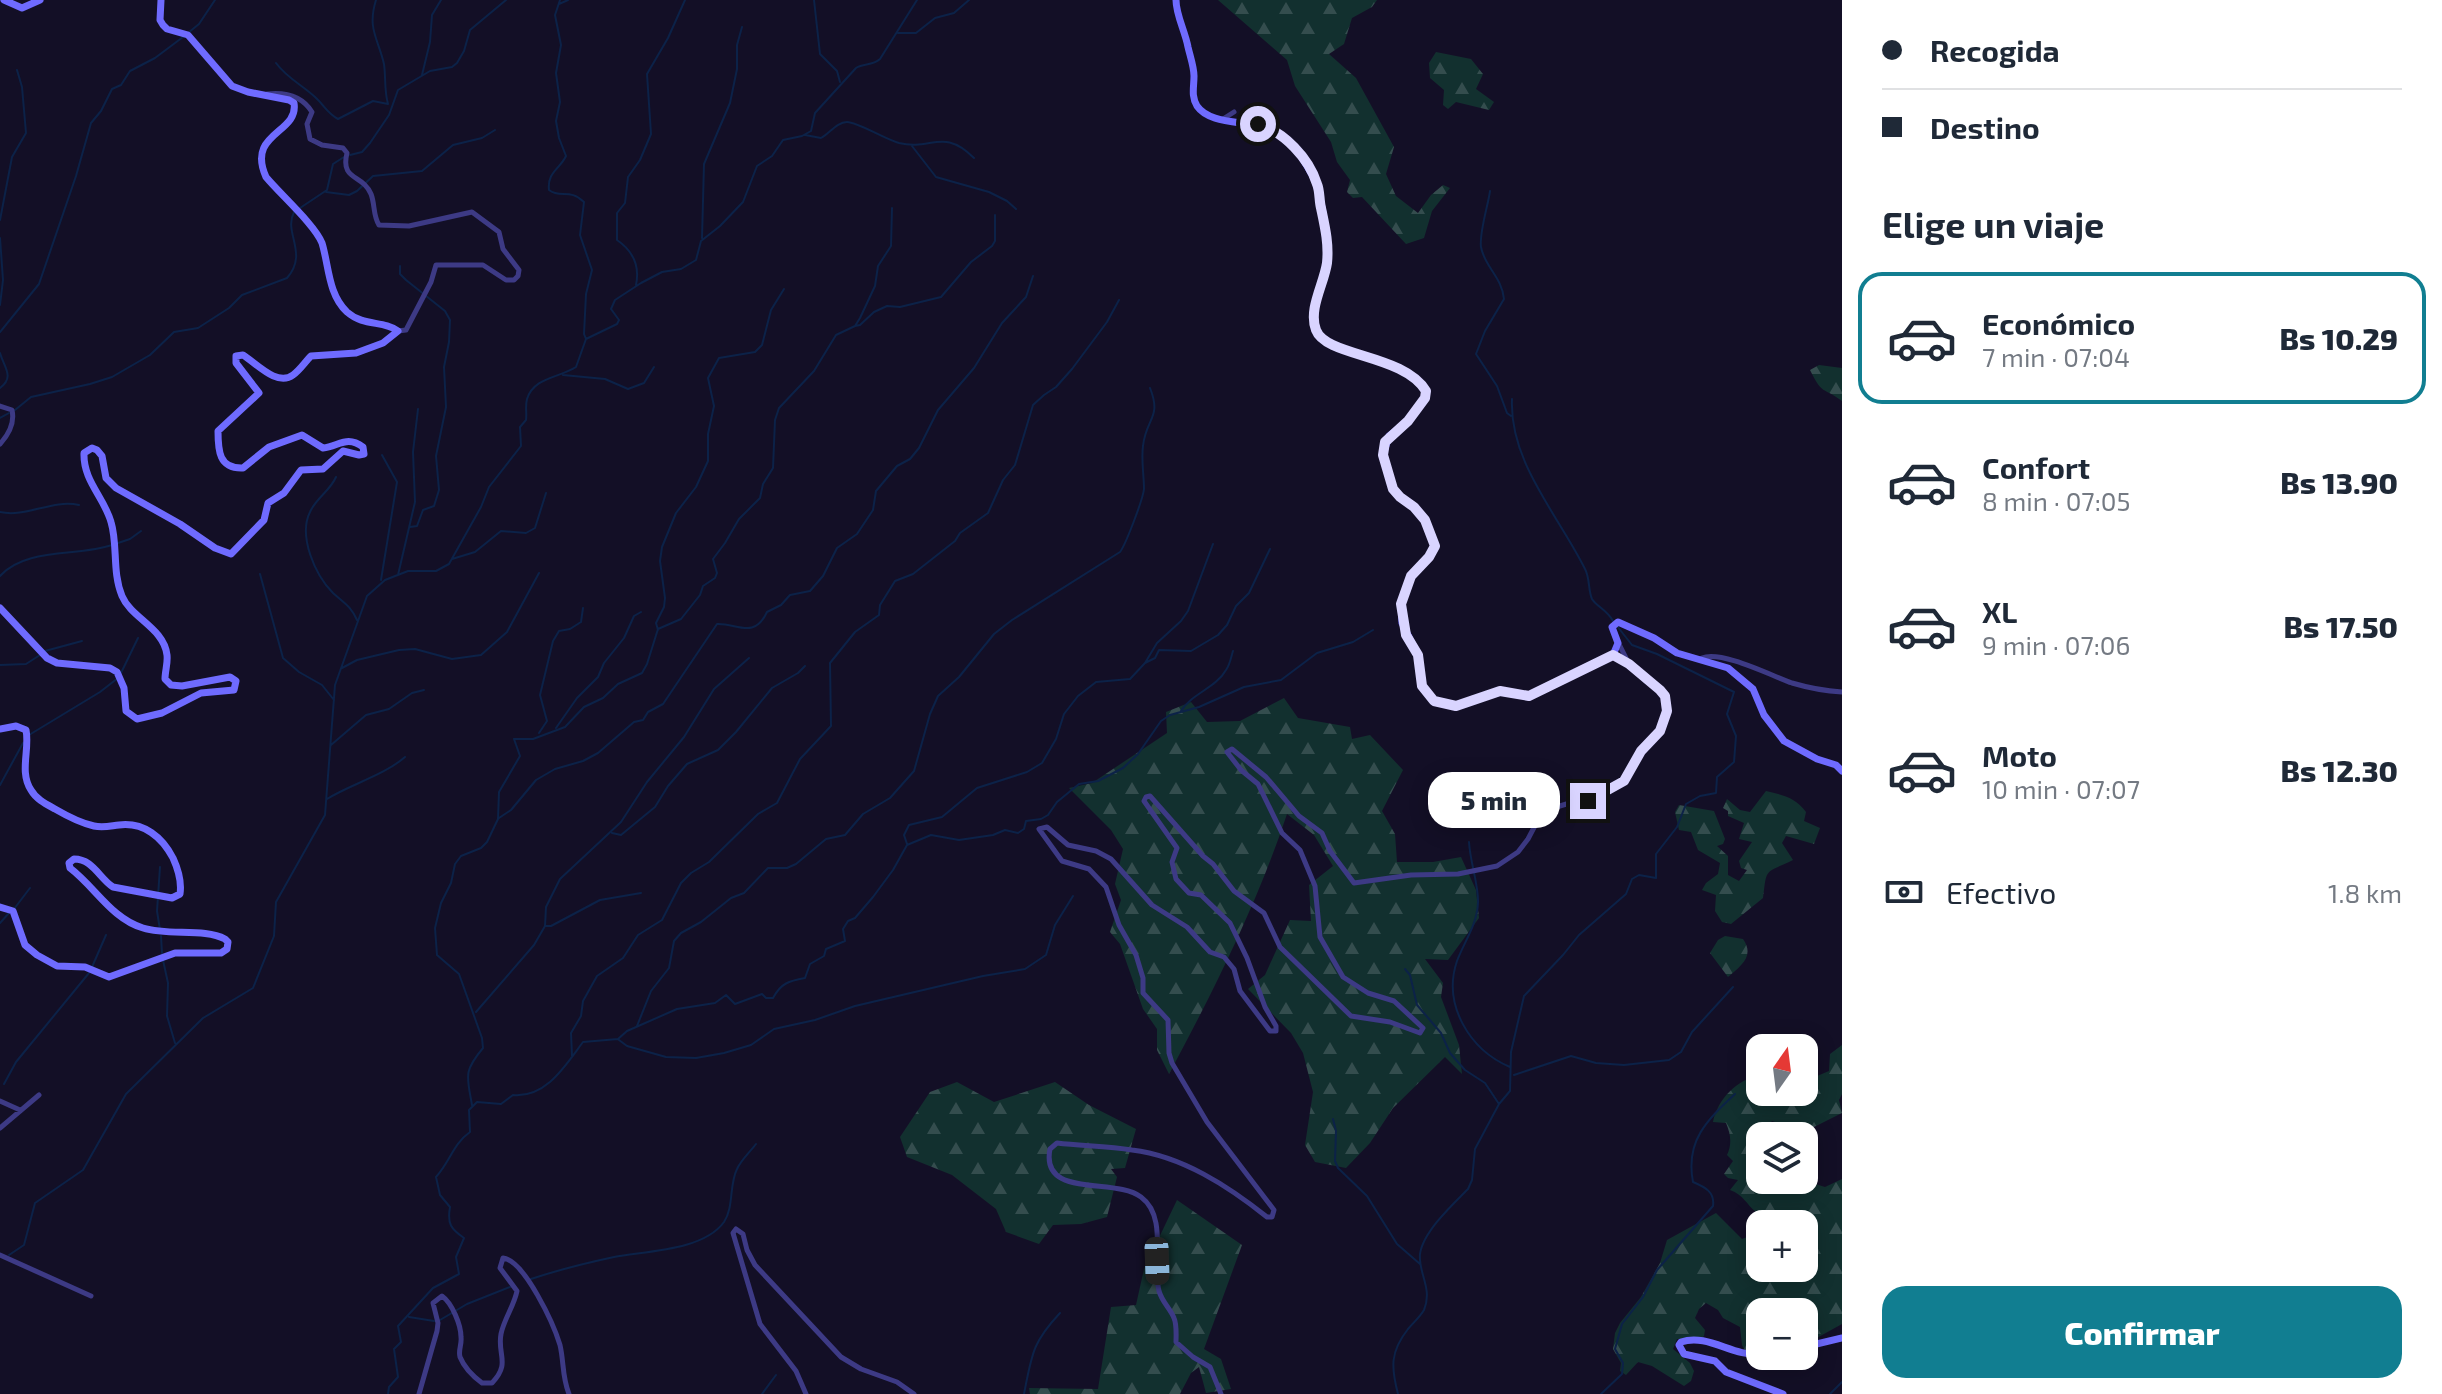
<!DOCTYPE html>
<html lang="es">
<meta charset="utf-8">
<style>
body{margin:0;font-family:"Exo 2",sans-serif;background:#f6f6f7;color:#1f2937;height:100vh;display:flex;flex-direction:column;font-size:30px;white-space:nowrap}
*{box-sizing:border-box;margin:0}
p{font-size:26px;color:#747a83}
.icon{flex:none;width:44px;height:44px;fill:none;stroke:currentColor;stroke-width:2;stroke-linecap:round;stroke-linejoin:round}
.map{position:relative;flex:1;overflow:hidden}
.details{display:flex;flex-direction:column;background:#fff;width:600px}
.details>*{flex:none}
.guide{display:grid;align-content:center;height:176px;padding:0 40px;background:#fff}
.needle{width:52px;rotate:14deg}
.tools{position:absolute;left:1746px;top:1034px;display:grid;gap:16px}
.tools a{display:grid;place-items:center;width:72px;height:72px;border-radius:16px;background:#fff;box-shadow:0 4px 20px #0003;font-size:40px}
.end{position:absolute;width:36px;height:36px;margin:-18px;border:10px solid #d9d4ff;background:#111;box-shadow:0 0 0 4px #111}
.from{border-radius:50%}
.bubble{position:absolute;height:56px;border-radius:24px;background:#fff;box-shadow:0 4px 20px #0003;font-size:26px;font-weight:800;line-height:56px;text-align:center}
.car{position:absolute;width:24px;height:48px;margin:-24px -12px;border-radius:10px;box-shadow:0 0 6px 2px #0007;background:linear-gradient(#222 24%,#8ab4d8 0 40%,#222 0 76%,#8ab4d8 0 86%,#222 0)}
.guide b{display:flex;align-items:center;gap:28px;height:76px;font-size:30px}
.guide b+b{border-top:2px solid #e0e1e3}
.guide i{width:20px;height:20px;background:#1f2937}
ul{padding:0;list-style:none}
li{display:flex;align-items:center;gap:24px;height:132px;margin:0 16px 12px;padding:0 24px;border:4px solid transparent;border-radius:24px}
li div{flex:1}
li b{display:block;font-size:30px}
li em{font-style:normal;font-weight:800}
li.on{border-color:#117e91}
li>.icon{width:72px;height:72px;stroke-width:1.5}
h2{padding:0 40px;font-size:36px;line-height:96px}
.pay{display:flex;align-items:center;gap:20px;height:88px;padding:0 40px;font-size:30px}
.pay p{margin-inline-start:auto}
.action{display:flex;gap:16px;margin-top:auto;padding:16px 40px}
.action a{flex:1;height:92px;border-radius:24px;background:#117e91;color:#fff;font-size:32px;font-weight:800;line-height:92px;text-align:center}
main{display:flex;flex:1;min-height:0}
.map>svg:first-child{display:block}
.forest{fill:url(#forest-firs);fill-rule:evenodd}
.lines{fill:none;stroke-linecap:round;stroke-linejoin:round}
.stream{stroke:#0c2248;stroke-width:2}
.street{stroke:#3d3a85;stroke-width:5}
.secondary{stroke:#6f6bff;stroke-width:7}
.route{stroke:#d9d4ff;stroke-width:10}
</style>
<main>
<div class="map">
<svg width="1842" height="1394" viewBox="0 0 1842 1394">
<defs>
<pattern id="forest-firs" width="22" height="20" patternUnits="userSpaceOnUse" patternTransform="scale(2)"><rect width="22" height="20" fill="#12302f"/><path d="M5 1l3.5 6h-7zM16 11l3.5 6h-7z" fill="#344d4e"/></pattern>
</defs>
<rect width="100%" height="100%" fill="#130f26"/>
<path class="forest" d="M1218 0H1377L1372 7 1352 18 1344 44 1329 54 1356 78 1394 147 1386 174 1396 196 1418 213 1431 195 1443 185 1450 188 1432 211 1424 238 1406 244 1362 197 1353 198 1347 192 1350 180 1337 162 1331 142 1295 86 1287 60Z
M1436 52 1471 59 1483 74 1476 89 1494 102 1489 110 1456 102 1448 109 1443 105 1444 90 1430 78 1429 63Z
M1819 365 1842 368V401C1822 386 1823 396 1810 370Z
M1284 698 1298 718 1350 727 1352 739 1370 735 1403 770 1382 811 1395 834 1397 862H1433L1461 857 1476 890 1479 918 1448 960 1425 959 1443 983 1441 997 1459 1045 1462 1074 1445 1057 1393 1108 1370 1143 1346 1168 1315 1162 1305 1145 1313 1092 1303 1053 1291 1033 1248 989 1265 975 1290 920 1311 921 1309 885 1333 866 1314 835 1287 814C1257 904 1214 990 1169 1074L1157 1050V1029L1143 1009 1120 944 1110 932 1121 900 1115 884 1123 849 1111 830 1069 788 1092 783 1167 733 1166 712 1191 702 1207 722 1240 721Z
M1766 791C1782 795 1795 797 1806 812L1804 821 1820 828 1814 844 1786 836 1782 843 1793 860C1764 874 1767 867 1763 898L1731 924 1722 922 1715 911 1716 895 1702 890 1706 883 1718 874 1720 863 1698 850 1691 832 1679 830 1675 812 1679 805 1714 811 1725 839 1723 844 1717 846 1728 856V875L1739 881 1747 870 1741 868 1739 861 1752 842 1739 839 1744 823 1728 816V811L1723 808 1727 799 1740 810 1750 812Z
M1725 936 1743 939C1755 956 1741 966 1728 977L1710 953 1718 940Z
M1842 1045V1094L1839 1100 1842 1113 1804 1132 1772 1121C1753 1144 1760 1152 1760 1180H1804L1805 1161 1808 1166 1814 1164 1808 1173 1812 1183 1825 1187 1842 1179V1324L1804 1345V1312H1760V1352H1746L1742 1345 1740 1327 1723 1318 1718 1310 1706 1303 1699 1309 1695 1318 1705 1330 1704 1336 1700 1339H1677L1673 1349 1690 1363 1694 1371 1691 1381 1684 1386 1652 1366 1638 1362 1626 1375 1620 1371 1621 1363 1613 1349 1615 1333 1620 1323 1641 1297 1660 1263 1667 1240 1716 1213 1742 1239 1750 1236 1756 1212C1746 1204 1744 1195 1730 1190L1738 1180 1728 1178 1724 1174 1733 1161 1727 1155C1732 1144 1731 1135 1726 1123L1713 1122C1718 1098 1737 1080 1760 1075V1092H1804V1077L1810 1079 1829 1071 1830 1054ZM1760 1224H1804V1268H1760Z
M957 1082 994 1102 1055 1082 1089 1105 1136 1129 1125 1168 1111 1169 1117 1177 1107 1217 1081 1224 1053 1225 1039 1244 1006 1232 996 1209 952 1175 907 1157 900 1137 930 1092Z
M1177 1200 1242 1245 1204 1349 1221 1359 1231 1389 1206 1393 1199 1367 1191 1373 1180 1394H1030L1029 1388 1098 1389 1111 1307 1136 1305 1144 1269Z"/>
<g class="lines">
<path class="stream" d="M376 0C367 29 378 38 384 64 386 78 384 90 388 104
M560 0 555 15 561 45 556 73 560 102 556 121 559 138 566 156C560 169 547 172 549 190 560 199 570 188 584 202L580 235 592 270 586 294 584 334 586 339
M814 0 820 54 837 71 840 82
M559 4 568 0
M188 33 199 24 215 0
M898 33H916L935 18 954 13 969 0
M276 63C287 78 302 85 315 97 324 105 327 113 338 119L373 101 388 104
M422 75 430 42 432 15 441 0
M805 135 821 138C830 133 837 122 847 122 858 122 884 139 899 143 932 151 943 127 974 158
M912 146 936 177 989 192 1007 201 1016 209
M350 155 362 152 370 143 389 115 398 90 430 71 452 67 457 63 464 51 470 30 506 0
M1490 191C1488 206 1479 233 1481 247 1484 266 1502 277 1504 299L1485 331 1476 354 1497 386 1507 413 1511 416
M326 192 349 195 357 191 373 176 422 171 453 145 482 138 495 130
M300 208 327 190 333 164 344 157
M0 220 12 157 26 133 22 87 17 70
M0 238 3 280 0 305
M702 238 704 164 730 103 737 69V45L742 27
M400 266V274L406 280 445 311 450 320 449 342 444 367 446 407 436 456 439 490 434 506 423 510 417 526 410 527
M636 285C640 266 633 251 617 240V213L625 203 628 177 640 160 651 134 647 74 668 38 685 0
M855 326 860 325 874 312 887 306 900 307 941 297 971 262 992 246 995 241V215
M0 332 39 284 76 176 91 123 101 111 112 89 121 85 130 71 155 58 183 37
M0 353C4 367 15 377 0 388
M563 375 605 379 628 389 644 383 654 367
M1512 399C1509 462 1559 516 1585 569 1590 578 1588 590 1592 599 1596 606 1607 610 1613 621
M15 410 31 397 90 384 112 377 150 355 174 332 198 328 229 308 242 295 287 278C309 253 283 233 294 212
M0 418 9 413
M336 477C330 491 316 498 310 512 298 536 315 575 333 593 344 603 351 606 357 620
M0 512C26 518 52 499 79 505
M118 543 130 539 141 531
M452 559 475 552 501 531 526 533 535 528 546 493
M260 574 283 658 299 672 322 685 334 700
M398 575 415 502 413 452 418 409
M0 576C26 547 78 557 112 545
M381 580 397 482 382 455
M658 630 656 623 664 607 665 598 660 561 662 547 676 513 696 487 708 461V434L714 406 708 378 719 358 755 352 762 345 771 310 784 289
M45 651 82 641
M1145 663 1155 658 1159 650 1191 651 1218 635 1227 625 1236 606 1249 593 1270 549
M0 665 26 664 40 655
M342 668 357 660 399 650 415 649 452 659 481 655 507 632 539 573
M121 673 138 638
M1181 711C1191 694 1216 688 1226 670 1230 665 1231 657 1233 651
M556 728 577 698 598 677 604 663 624 638 634 616 641 612
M539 733 547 721 540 695 553 641 559 631 570 629 581 622 583 608
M29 735 100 692 118 678
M331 745 366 715 389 709 412 693 424 690
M0 785 23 743
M327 799C351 784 383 776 405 757
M499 818 511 810 536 780 555 769 583 761 598 753 634 722 643 720 648 712 663 704 717 624C737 623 754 640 767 612L781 605 790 595 810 591 823 576 837 548 857 534 873 510 876 491 897 466 910 459 919 448 938 410 974 368 1002 323 1026 297 1033 276
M612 833 621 835 655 807 668 786 687 764 718 750 736 732 772 688 798 673 805 666
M1469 842C1470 862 1479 886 1478 903 1477 925 1464 942 1457 961 1442 1005 1470 1050 1510 1067
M907 844 904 835 909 825 942 817 977 788 1027 772 1042 763 1056 739 1064 714 1078 696 1096 682 1130 679 1145 663 1157 643 1181 621 1188 611 1213 544
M160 867 157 911 160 930
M14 909 30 888
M0 923 9 913
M545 926H551L600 900 641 893
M161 936 162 953
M163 960 168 983 167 1016 175 1043
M92 967 106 935
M1405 969 1410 975 1417 1005 1441 1033 1450 1053 1465 1070 1485 1083 1499 1104
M476 1012 534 945 545 926 546 907 560 879 621 822 647 782 684 737 714 689 749 658
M637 1026 651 991 669 968 674 941 681 933 701 922 731 898 744 893 768 868H787L796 864 826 839 845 835 863 814 890 798 914 771 930 714 938 696 959 677 994 634 1012 620 1120 552C1126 544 1143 499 1144 489 1144 475 1141 460 1143 446 1146 418 1162 418 1150 388
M619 1040 627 1046 666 1057 696 1058 724 1053 751 1045 774 1029 815 1020 855 1006 983 976 1025 969 1046 955 1055 925 1073 896
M572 1056 571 1033 581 1016 583 1001 597 976 623 958 638 935 662 920 681 883 691 873 709 862 758 814 777 803 800 759 831 726 830 663 855 632 879 615 880 605 895 581 913 574 955 541 960 533 988 513 1003 480 1015 465 1033 405 1044 395 1056 387 1072 369 1107 322 1119 300
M1514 1075 1571 1056 1596 1063 1624 1065 1669 1060 1681 1052 1692 1032 1733 987
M4 1084 16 1062 89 973
M472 1105C467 1076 463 1072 483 1048L482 1038 459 974 437 955 435 928 441 903 451 883 455 864 461 856 481 848 487 842 498 819 499 792 520 756 514 739H533L565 727 584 707 603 698 618 684 642 673 647 664 658 629 681 619 700 595 703 586 715 578 717 573 713 559 725 543 739 519 760 498 763 484 773 468 775 420 779 408 814 371 836 335 855 326 860 318 875 286 878 266 891 246 892 208
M1333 1119 1336 1131 1335 1161 1338 1168 1367 1196 1397 1244 1420 1264
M9 1255 24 1245 35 1203 83 1170 126 1094 203 1018 253 988 274 936 276 902 325 815 335 685 367 596 385 580 408 571H436L449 564 481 507 489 487 521 446 520 427 526 420C527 412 525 407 527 399 534 377 559 378 576 367L586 339 617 324 619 320 611 309 615 300 641 283 662 272 681 269 696 260 701 241 720 226 743 202 757 166 772 156 783 140 802 136 811 131 815 113 856 68C864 63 872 66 880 59L917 0
M531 1279C558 1270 586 1263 614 1257 645 1251 703 1251 724 1222 734 1207 729 1185 737 1169 741 1160 750 1152 756 1144
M409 1317 434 1321
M440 1320 467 1304 510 1287
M388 1394 389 1387 398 1377 394 1349 401 1342 398 1326 433 1288 459 1274 456 1257 464 1238C451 1229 447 1224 450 1207L440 1195 436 1177C450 1162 453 1144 470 1132L469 1110 477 1102 501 1104 513 1095C546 1098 565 1066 583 1042L618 1039 627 1031 677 1009 715 1003 726 995 735 1004 762 994 766 998H773C781 983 789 981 805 978L810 964 824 956 826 949 845 941 843 929 848 921 855 918 873 897 893 870 907 845 931 835 959 840 993 835 1005 830 1018 833 1024 829 1026 821 1041 819 1048 815 1057 802 1079 784 1098 781 1123 768 1138 754 1161 721 1170 715 1199 707 1244 687 1281 680 1317 653 1353 642 1373 630
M762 1394 776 1375
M1024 1394C1032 1354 1032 1343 1060 1313
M1398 1394C1391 1367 1390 1352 1408 1329 1413 1323 1420 1317 1424 1310 1433 1288 1418 1273 1420 1254 1423 1232 1453 1204 1468 1189L1472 1180 1475 1149 1499 1104 1510 1091 1511 1052 1524 996 1563 955 1579 935 1626 894 1632 879 1639 875 1656 878V854L1677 827 1686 804 1700 796 1716 793 1717 777 1734 762 1736 736 1727 714 1734 692 1657 654 1632 645 1617 626
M1601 1394 1622 1374 1623 1363 1615 1349 1622 1324 1643 1297 1657 1270 1713 1206C1715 1192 1705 1187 1693 1182 1685 1141 1707 1120 1735 1094
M1830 1394 1842 1382"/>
<path class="street" d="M267 94C285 92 302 96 312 112L307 124 310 139 322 145 343 148 347 153C340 181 363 174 371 194 375 204 373 216 379 225L409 226 472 212 499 232 503 249 519 270 518 276 514 280H506L483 265H436L431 282 406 330 398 331
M1223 119 1234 112
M0 406 12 410C15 423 9 434 0 444
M1613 655 1629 664
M1702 658C1721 650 1772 676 1792 683 1809 688 1825 691 1842 692
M0 1101 20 1110
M0 1128 39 1095
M0 1255 91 1296
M419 1394 437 1331 438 1323 433 1303 442 1296C452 1303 461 1325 461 1337 462 1345 458 1350 460 1357 464 1367 474 1377 482 1383H492C511 1363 497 1355 501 1334 504 1319 514 1306 517 1291L500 1268 503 1258C525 1261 554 1325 560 1345 564 1362 562 1377 569 1394
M806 1394 796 1371 760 1324 733 1233 736 1229 743 1234 747 1250 755 1265 841 1357 861 1369 897 1382 914 1394
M1221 1394 1210 1367 1193 1357 1176 1342C1176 1335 1177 1325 1174 1318 1170 1308 1162 1302 1159 1291 1152 1262 1168 1217 1141 1197 1115 1177 1040 1199 1050 1149L1057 1143C1082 1146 1107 1146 1132 1150 1182 1156 1228 1186 1267 1217H1272L1274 1210 1207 1122 1172 1063 1169 1053 1168 1020 1143 993V978L1136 955 1119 925 1106 887 1089 869 1062 861 1039 829 1047 827 1068 845 1096 851 1111 859 1152 905 1187 927 1210 952 1224 957 1234 969 1240 991 1270 1031H1276V1026L1265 1007 1247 958 1230 923 1201 895 1189 893 1176 879 1172 862 1177 848 1144 801 1146 797 1150 796 1203 856 1213 864 1234 891 1264 913 1280 947 1351 1016 1390 1022 1420 1033 1423 1028 1394 1001 1368 993 1343 977 1320 937 1315 886 1300 850 1282 833 1258 784 1241 770 1227 752 1232 749 1266 777 1299 816 1322 833 1330 851 1354 883 1411 875 1458 874 1497 866 1518 852 1528 839 1539 818 1550 809 1573 802 1588 801 1620 784 1641 751 1660 731 1667 711 1665 696 1630 666 1619 644"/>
<path class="secondary" d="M4 0 22 8 40 0
M1176 0C1176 15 1185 31 1188 47 1190 56 1194 67 1194 76 1194 87 1191 96 1197 106 1212 128 1258 118 1281 135 1293 143 1304 160 1311 173 1321 189 1329 241 1327 261 1324 282 1306 312 1317 332 1332 360 1404 353 1426 391L1425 398 1408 421 1389 436 1383 455 1393 489 1400 497 1414 507 1425 520 1435 546 1429 557 1411 576 1401 604 1402 623 1418 655 1422 686 1434 701 1456 706 1500 691 1529 696 1613 655 1618 643 1612 627 1618 622 1654 638 1677 653 1728 668 1753 689 1764 715 1784 741 1817 759 1836 765 1842 771
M0 608 47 658 57 663 110 668 117 672 124 688 126 711 137 719 162 713 201 693 234 690 236 681 230 677 182 686 171 685 165 679C165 671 168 663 167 655 164 628 131 618 122 596 112 572 118 545 111 522 104 497 83 481 84 453L92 448 97 450 102 456 106 478 116 488 180 524 215 548 231 554 264 520 268 503 284 493 301 470 323 469 343 451 359 455 364 454 363 447C347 435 339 446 323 448L302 435 269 447 243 468C219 469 218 451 218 431L259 393 236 363V356L243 355C256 363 277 387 293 375 300 370 305 362 311 356L356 353 383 343 398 331C383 320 364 327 347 312 328 294 329 266 322 243 315 225 280 194 266 177 246 132 299 134 294 103L289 100 248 92 232 86 188 35 167 29 163 25 160 20 161 0
M0 729 16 726 26 730C30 749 19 772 31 790 36 799 46 804 55 809 67 816 80 823 94 826 103 828 110 826 119 825 144 822 162 837 173 858 178 869 182 881 180 894L172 898 113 887C99 878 93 859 74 859L69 863 70 868C95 887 112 919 143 928 169 936 204 928 225 939L228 942 227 949 221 953H175L109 977 85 967 57 966 37 955 25 945 13 911 0 907
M1804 1347 1842 1338
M1760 1354C1733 1357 1708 1333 1681 1342L1679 1345 1684 1354 1715 1361 1726 1372 1783 1394"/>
</g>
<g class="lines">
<path class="route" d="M1258 124C1284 132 1309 158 1317 184 1320 191 1319 200 1321 208 1325 227 1329 244 1327 263 1324 284 1308 309 1316 330 1326 357 1404 354 1426 391L1425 398 1408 421 1385 442 1383 455 1393 489 1400 497 1414 507 1425 520 1435 546 1429 557 1411 576 1401 604 1406 635 1418 655 1422 686 1434 701 1456 706 1500 691 1529 696 1613 655 1629 664 1660 690 1665 696 1667 711 1660 731 1641 751 1624 781 1588 801"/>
</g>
</svg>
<div class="tools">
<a><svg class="needle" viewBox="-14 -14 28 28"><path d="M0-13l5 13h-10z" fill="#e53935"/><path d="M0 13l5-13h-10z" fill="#747a83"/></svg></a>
<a><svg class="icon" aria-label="layers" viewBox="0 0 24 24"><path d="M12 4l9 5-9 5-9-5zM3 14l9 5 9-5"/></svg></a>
<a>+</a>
<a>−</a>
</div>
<i class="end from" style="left:1258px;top:124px"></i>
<i class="end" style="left:1588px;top:801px"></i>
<div class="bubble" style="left:1428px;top:772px;width:132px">5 min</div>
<i class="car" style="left:1157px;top:1261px;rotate:178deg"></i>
</div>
<section class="details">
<div class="guide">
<b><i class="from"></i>Recogida</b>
<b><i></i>Destino</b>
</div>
<h2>Elige un viaje</h2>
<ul>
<li class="on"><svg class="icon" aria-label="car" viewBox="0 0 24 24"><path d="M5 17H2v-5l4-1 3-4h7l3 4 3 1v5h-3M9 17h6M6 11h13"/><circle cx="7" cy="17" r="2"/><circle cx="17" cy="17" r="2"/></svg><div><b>Económico</b><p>7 min · 07:04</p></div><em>Bs 10.29</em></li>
<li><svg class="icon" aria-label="car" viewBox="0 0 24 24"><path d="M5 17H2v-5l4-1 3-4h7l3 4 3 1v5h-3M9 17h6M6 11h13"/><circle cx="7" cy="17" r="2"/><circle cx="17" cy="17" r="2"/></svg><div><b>Confort</b><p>8 min · 07:05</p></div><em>Bs 13.90</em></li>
<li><svg class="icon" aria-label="car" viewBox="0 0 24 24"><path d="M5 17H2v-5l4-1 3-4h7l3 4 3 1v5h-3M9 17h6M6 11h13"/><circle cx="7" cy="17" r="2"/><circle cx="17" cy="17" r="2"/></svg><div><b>XL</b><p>9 min · 07:06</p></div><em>Bs 17.50</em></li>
<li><svg class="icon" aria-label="car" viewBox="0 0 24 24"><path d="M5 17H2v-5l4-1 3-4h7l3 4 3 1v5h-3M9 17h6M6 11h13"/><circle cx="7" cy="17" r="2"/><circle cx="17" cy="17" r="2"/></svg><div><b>Moto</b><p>10 min · 07:07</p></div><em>Bs 12.30</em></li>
</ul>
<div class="pay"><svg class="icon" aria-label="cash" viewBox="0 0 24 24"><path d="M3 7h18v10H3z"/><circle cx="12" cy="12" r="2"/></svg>Efectivo<p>1.8 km</p></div>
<div class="action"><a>Confirmar</a></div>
</section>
</main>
